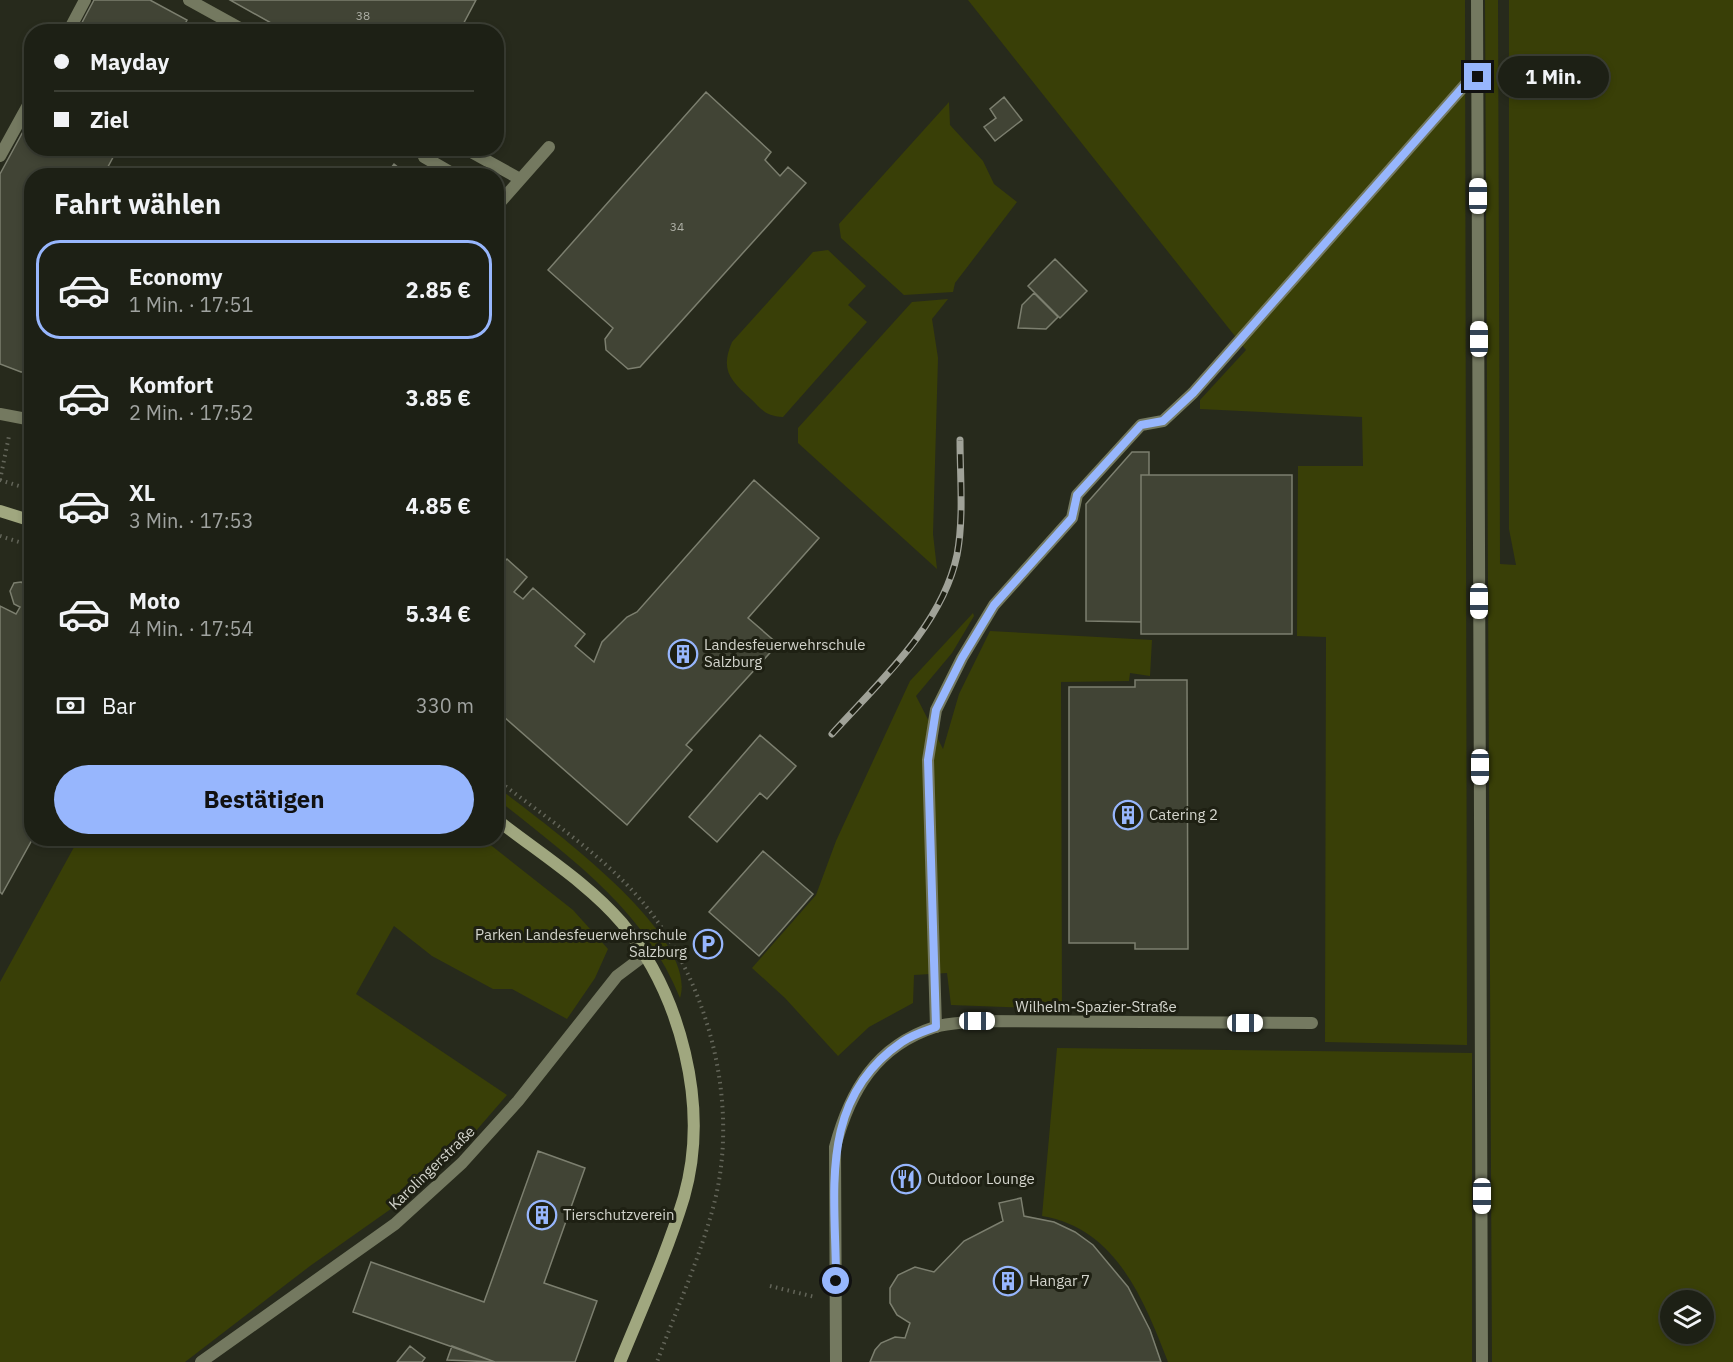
<!DOCTYPE html>
<html lang="de">
<meta charset="utf-8">
<style>
body{margin:0;font-family:"IBM Plex Sans",sans-serif;background:#2a2d22;color:#f1f3f6;height:100vh;display:flex;flex-direction:column;font-size:22px;white-space:nowrap}
*{box-sizing:border-box;margin:0}
p{font-size:20px;color:#a0a3a0}
.icon{flex:none;width:33px;height:33px;fill:none;stroke:currentColor;stroke-width:2;stroke-linecap:round;stroke-linejoin:round}
.map{position:relative;flex:1;overflow:hidden}
.sheet{position:absolute;left:24px;top:168px;width:480px;height:678px;display:flex;flex-direction:column;background:#1d2015;border-radius:24px;box-shadow:0 3px 9px #0003,0 0 0 2px #3b3e34}
.sheet>*{flex:none}
.top-card{position:absolute;left:24px;top:24px;width:480px;height:132px;border-radius:24px;box-shadow:0 3px 9px #0003,0 0 0 2px #3b3e34;display:grid;align-content:center;height:132px;padding:0 30px;background:#1d2015}
.fabs{position:absolute;left:1660px;top:1290px;display:grid;gap:12px}
.fabs a{display:grid;place-items:center;width:54px;height:54px;border-radius:50%;background:#1d2015;box-shadow:0 3px 9px #0003,0 0 0 2px #3b3e34;font-size:30px}
.end{position:absolute;width:27px;height:27px;margin:-14px;border:8px solid #97b6fd;background:#111;box-shadow:0 0 0 3px #111}
.from{border-radius:50%}
.bubble{position:absolute;height:42px;border-radius:21px;background:#1d2015;box-shadow:0 3px 9px #0003,0 0 0 2px #3b3e34;font-size:20px;font-weight:700;line-height:42px;text-align:center}
.car{position:absolute;width:18px;height:36px;margin:-18px -9px;border-radius:8px;box-shadow:0 0 4px 2px #0007;background:linear-gradient(#fff 24%,#345 0 40%,#fff 0 76%,#345 0 86%,#fff 0)}
.top-card b{display:flex;align-items:center;gap:21px;height:57px;font-size:22px}
.top-card b+b{border-top:2px solid #3b3e34}
.top-card i{width:15px;height:15px;background:#f1f3f6}
ul{padding:0;list-style:none}
li{display:flex;align-items:center;gap:18px;height:99px;margin:0 12px 9px;padding:0 18px;border:3px solid transparent;border-radius:24px}
li div{flex:1}
li b{display:block;font-size:22px}
li em{font-style:normal;font-weight:700}
li.on{border-color:#97b6fd}
li>.icon{width:54px;height:54px;stroke-width:1.5}
h2{padding:0 30px;font-size:27px;line-height:72px}
.pay{display:flex;align-items:center;gap:15px;height:66px;padding:0 30px;font-size:22px}
.pay p{margin-inline-start:auto}
.action{display:flex;gap:12px;margin-top:auto;padding:12px 30px}
.action a{flex:1;height:69px;border-radius:36px;background:#97b6fd;color:#111;font-size:24px;font-weight:700;line-height:69px;text-align:center}
.map>svg:first-child{display:block}
.green{fill:#393f07;fill-rule:evenodd}
.building{fill:#414435;stroke:#7c7f6f;stroke-width:1.5}
.lines{fill:none;stroke-linecap:round;stroke-linejoin:round}
.path{stroke:#636559;stroke-width:4;stroke-dasharray:1.5 4.5;stroke-linecap:butt}
.lane{stroke:#747960;stroke-width:12}
.street{stroke:#747960;stroke-width:12}
.secondary{stroke:#a0a77f;stroke-width:12}
.rail-casing{stroke:#a0a298;stroke-width:7}
.rail{stroke:#1e2013;stroke-width:4.5;stroke-dasharray:14;stroke-linecap:butt}
.route{stroke:#97b6fd;stroke-width:8}
.labels{text-anchor:middle;stroke-width:6;stroke-linejoin:round;paint-order:stroke}
.number-label{font-size:12px;fill:#aeb0a6}
.poi-label{font-size:15px;fill:#d3d4cc;stroke:#1e2013;text-anchor:start}
.street-label{font-size:15px;fill:#d3d4cc;stroke:#1e2013}
</style>
<div class="map">
<svg width="1733" height="1362" viewBox="0 0 1733 1362">
<rect width="100%" height="100%" fill="#272a1c"/>
<path class="green" d="M968 0H1465L1467 1045 1325 1042 1326 637 1297 636 1298 466H1363L1362 417 1200 409V400L1246 350Z
M1485 0H1498L1500 564 1516 565 1509 529V0H1733V1362H1492ZM1671 1300H1704V1334H1671Z
M949 102 950 125 983 161 994 184 1017 202 955 283 953 292 904 295 841 238 839 224Z
M828 250 866 286 848 305 867 322 783 417C766 416 763 411 751 399 730 380 720 370 732 342L813 252Z
M948 299 932 319 938 358 933 534 937 569 798 443V428L912 302Z
M973 613 974 616 952 653 916 696 943 749 959 694 990 631 1152 640 1150 676 1130 673 1129 681 1061 682 1062 1009 951 1005 947 973 914 975 913 1003 869 1027 838 1056 785 998 752 968 816 895 836 841 910 681Z
M496 786C541 821 700 934 680 998 645 910 568 856 497 799Z
M79 838 483 839 573 910 608 949 595 978 567 1019 512 989H493L432 956 394 926 356 994 507 1095 468 1140 405 1199 310 1266 185 1362H0V982Z
M1057 1048 1472 1053V1362H1168C1144 1300 1116 1228 1042 1216Z"/>
<path class="building" d="M94 0H150L187 20 181 32H77Z
M230 0H476L459 32H287Z
M706 92 771 152 765 160 780 176 788 167 806 183 640 367 628 369 606 350 605 339 613 328 548 270Z
M1004 97 1022 120 995 141 984 127 996 118 990 109Z
M32 115V148H118L103 176H32V372H21L0 364V174Z
M394 164 409 176H385Z
M1055 259 1087 291 1060 318 1028 286Z
M1034 293 1058 317 1046 329 1018 328 1022 305Z
M1132 452H1149V475H1141V622L1086 621V504Z
M1141 475H1292V634H1141Z
M754 480 819 538 748 618 778 644 686 745 692 750 627 825 496 710V570L507 559 527 577 514 592 523 599 533 588 585 634 575 646 594 662 602 642 627 617 637 612Z
M21 582 30 587 32 591 29 610 32 611 33 838 2 894 0 892V606L16 614 20 607 14 604 10 591 14 583Z
M1135 680H1187L1188 949H1135V943H1069V687H1135Z
M760 735 796 766 767 799 760 793 717 842 689 817Z
M763 851 813 894 759 956 709 912Z
M538 1151 585 1168 544 1283 597 1301 575 1362H495L353 1312 371 1262 484 1302Z
M1021 1198 1024 1216 1054 1222 1075 1232 1093 1245 1128 1287 1150 1330 1161 1362H870L875 1350 881 1343 895 1337 905 1338 910 1323 897 1315 890 1303V1288L898 1275 915 1267 934 1272 964 1241 1003 1221 999 1203Z
M410 1346 425 1358 422 1362H397Z
M452 1346 495 1362 447 1360Z"/>
<g class="lines">
<path class="path" d="M0 480 9 436
M0 480 32 490
M0 536 32 546
M496 779C545 817 606 857 645 905 709 984 740 1104 714 1204 700 1258 676 1310 657 1362
M770 1286 815 1297"/>
<path class="lane" d="M189 0 247 32
M1477 0 1482 1362
M68 32 85 0
M464 148 520 179
M0 156 32 98
M424 157 457 176
M496 207 549 147
M0 414 32 420
M936 1027 928 760 936 710 962 658 994 605 1072 518 1077 495 1141 425 1163 421 1193 393 1471 78 1478 77"/>
<path class="street" d="M201 1362 395 1224 462 1163 518 1101 617 976 645 955
M836 1362 835 1147C850 1091 876 1046 935 1027 948 1023 963 1023 977 1021L1312 1023"/>
<path class="secondary" d="M0 511 32 521
M496 819C538 852 588 883 622 923 681 995 710 1106 684 1197 667 1253 642 1308 620 1362"/>
<g class="rail-casing">
<path id="rail" d="M832 734C879 682 942 626 957 555 964 518 960 477 960 440"/>
</g>
<use href="#rail" class="rail"/>
</g>
<g class="lines">
<path class="route" d="M836 1281C836 1192 817 1100 902 1042 912 1035 925 1031 936 1027L928 760 936 710 962 658 994 605 1072 518 1077 495 1141 425 1163 421 1193 393 1471 78 1478 77"/>
</g>
<defs>
<g id="building-ring" transform="scale(1.5)"><circle r="9.5" fill="#1e2013" stroke="#97b6fd" stroke-width="1.5"/><path d="M-4-6H4V6H1V3H-1V6H-4ZM-2.5-4.3h1.7v1.8h-1.7ZM.8-4.3h1.7v1.8H.8ZM-2.5-1h1.7V.8h-1.7ZM.8-1h1.7V.8H.8Z" fill="#97b6fd"/></g>
<g id="parking-ring" transform="scale(1.5)"><circle r="9.5" fill="#1e2013" stroke="#97b6fd" stroke-width="1.5"/><path d="M-3.5-5.5H1a3.5 3.5 0 0 1 0 7H-1V5.5H-3.5ZM-1-3.4V-.6H.8a1.4 1.4 0 0 0 0-2.8Z" fill="#97b6fd"/></g>
<g id="restaurant-ring" transform="scale(1.5)"><circle r="9.5" fill="#1e2013" stroke="#97b6fd" stroke-width="1.5"/><path d="M-5-6h1v4h1v-4h1v4h1v-4h1v5L-1.5 .5V6h-2V.5L-5-1ZM5-6V6H3V1.5H1.5Q1.5-4 5-6Z" fill="#97b6fd"/></g>
</defs>
<g fill-rule="evenodd">
<use href="#building-ring" x="683" y="654"/>
<use href="#building-ring" x="1128" y="815"/>
<use href="#parking-ring" x="708" y="944"/>
<use href="#restaurant-ring" x="906" y="1179"/>
<use href="#building-ring" x="542" y="1215"/>
<use href="#building-ring" x="1008" y="1281"/>
</g>
<g class="labels">
<g class="number-label">
<text x="363" y="20">38</text>
<text x="677" y="231">34</text>
</g>
<g class="poi-label">
<text x="704" y="650">Landesfeuerwehrschule<tspan x="704" dy="17">Salzburg</tspan></text>
<text x="1149" y="820">Catering 2</text>
<text x="687" y="940" text-anchor="end">Parken Landesfeuerwehrschule<tspan x="687" dy="17">Salzburg</tspan></text>
<text x="927" y="1184">Outdoor Lounge</text>
<text x="563" y="1220">Tierschutzverein</text>
<text x="1029" y="1286">Hangar 7</text>
</g>
<g class="street-label">
<text x="1096" y="1012">Wilhelm-Spazier-Straße</text>
<text transform="translate(432 1168) rotate(-44)" y="5">Karolingerstraße</text>
</g>
</g>
</svg>
<div class="fabs">
<a><svg class="icon" aria-label="layers" viewBox="0 0 24 24"><path d="M12 4l9 5-9 5-9-5zM3 14l9 5 9-5"/></svg></a>
</div>
<i class="end from" style="left:836px;top:1281px"></i>
<i class="end" style="left:1478px;top:77px"></i>
<div class="bubble" style="left:1498px;top:56px;width:111px">1 Min.</div>
<i class="car" style="left:1478px;top:196px;rotate:0deg"></i>
<i class="car" style="left:1479px;top:339px;rotate:0deg"></i>
<i class="car" style="left:1479px;top:601px;rotate:180deg"></i>
<i class="car" style="left:1480px;top:767px;rotate:180deg"></i>
<i class="car" style="left:977px;top:1021px;rotate:90deg"></i>
<i class="car" style="left:1245px;top:1023px;rotate:90deg"></i>
<i class="car" style="left:1482px;top:1196px;rotate:180deg"></i>
<div class="top-card">
<b><i class="from"></i>Mayday</b>
<b><i></i>Ziel</b>
</div>
<section class="sheet">
<h2>Fahrt wählen</h2>
<ul>
<li class="on"><svg class="icon" aria-label="car" viewBox="0 0 24 24"><path d="M5 17H2v-5l4-1 3-4h7l3 4 3 1v5h-3M9 17h6M6 11h13"/><circle cx="7" cy="17" r="2"/><circle cx="17" cy="17" r="2"/></svg><div><b>Economy</b><p>1 Min. · 17:51</p></div><em>2.85 €</em></li>
<li><svg class="icon" aria-label="car" viewBox="0 0 24 24"><path d="M5 17H2v-5l4-1 3-4h7l3 4 3 1v5h-3M9 17h6M6 11h13"/><circle cx="7" cy="17" r="2"/><circle cx="17" cy="17" r="2"/></svg><div><b>Komfort</b><p>2 Min. · 17:52</p></div><em>3.85 €</em></li>
<li><svg class="icon" aria-label="car" viewBox="0 0 24 24"><path d="M5 17H2v-5l4-1 3-4h7l3 4 3 1v5h-3M9 17h6M6 11h13"/><circle cx="7" cy="17" r="2"/><circle cx="17" cy="17" r="2"/></svg><div><b>XL</b><p>3 Min. · 17:53</p></div><em>4.85 €</em></li>
<li><svg class="icon" aria-label="car" viewBox="0 0 24 24"><path d="M5 17H2v-5l4-1 3-4h7l3 4 3 1v5h-3M9 17h6M6 11h13"/><circle cx="7" cy="17" r="2"/><circle cx="17" cy="17" r="2"/></svg><div><b>Moto</b><p>4 Min. · 17:54</p></div><em>5.34 €</em></li>
</ul>
<div class="pay"><svg class="icon" aria-label="cash" viewBox="0 0 24 24"><path d="M3 7h18v10H3z"/><circle cx="12" cy="12" r="2"/></svg>Bar<p>330 m</p></div>
<div class="action"><a>Bestätigen</a></div>
</section>
</div>
